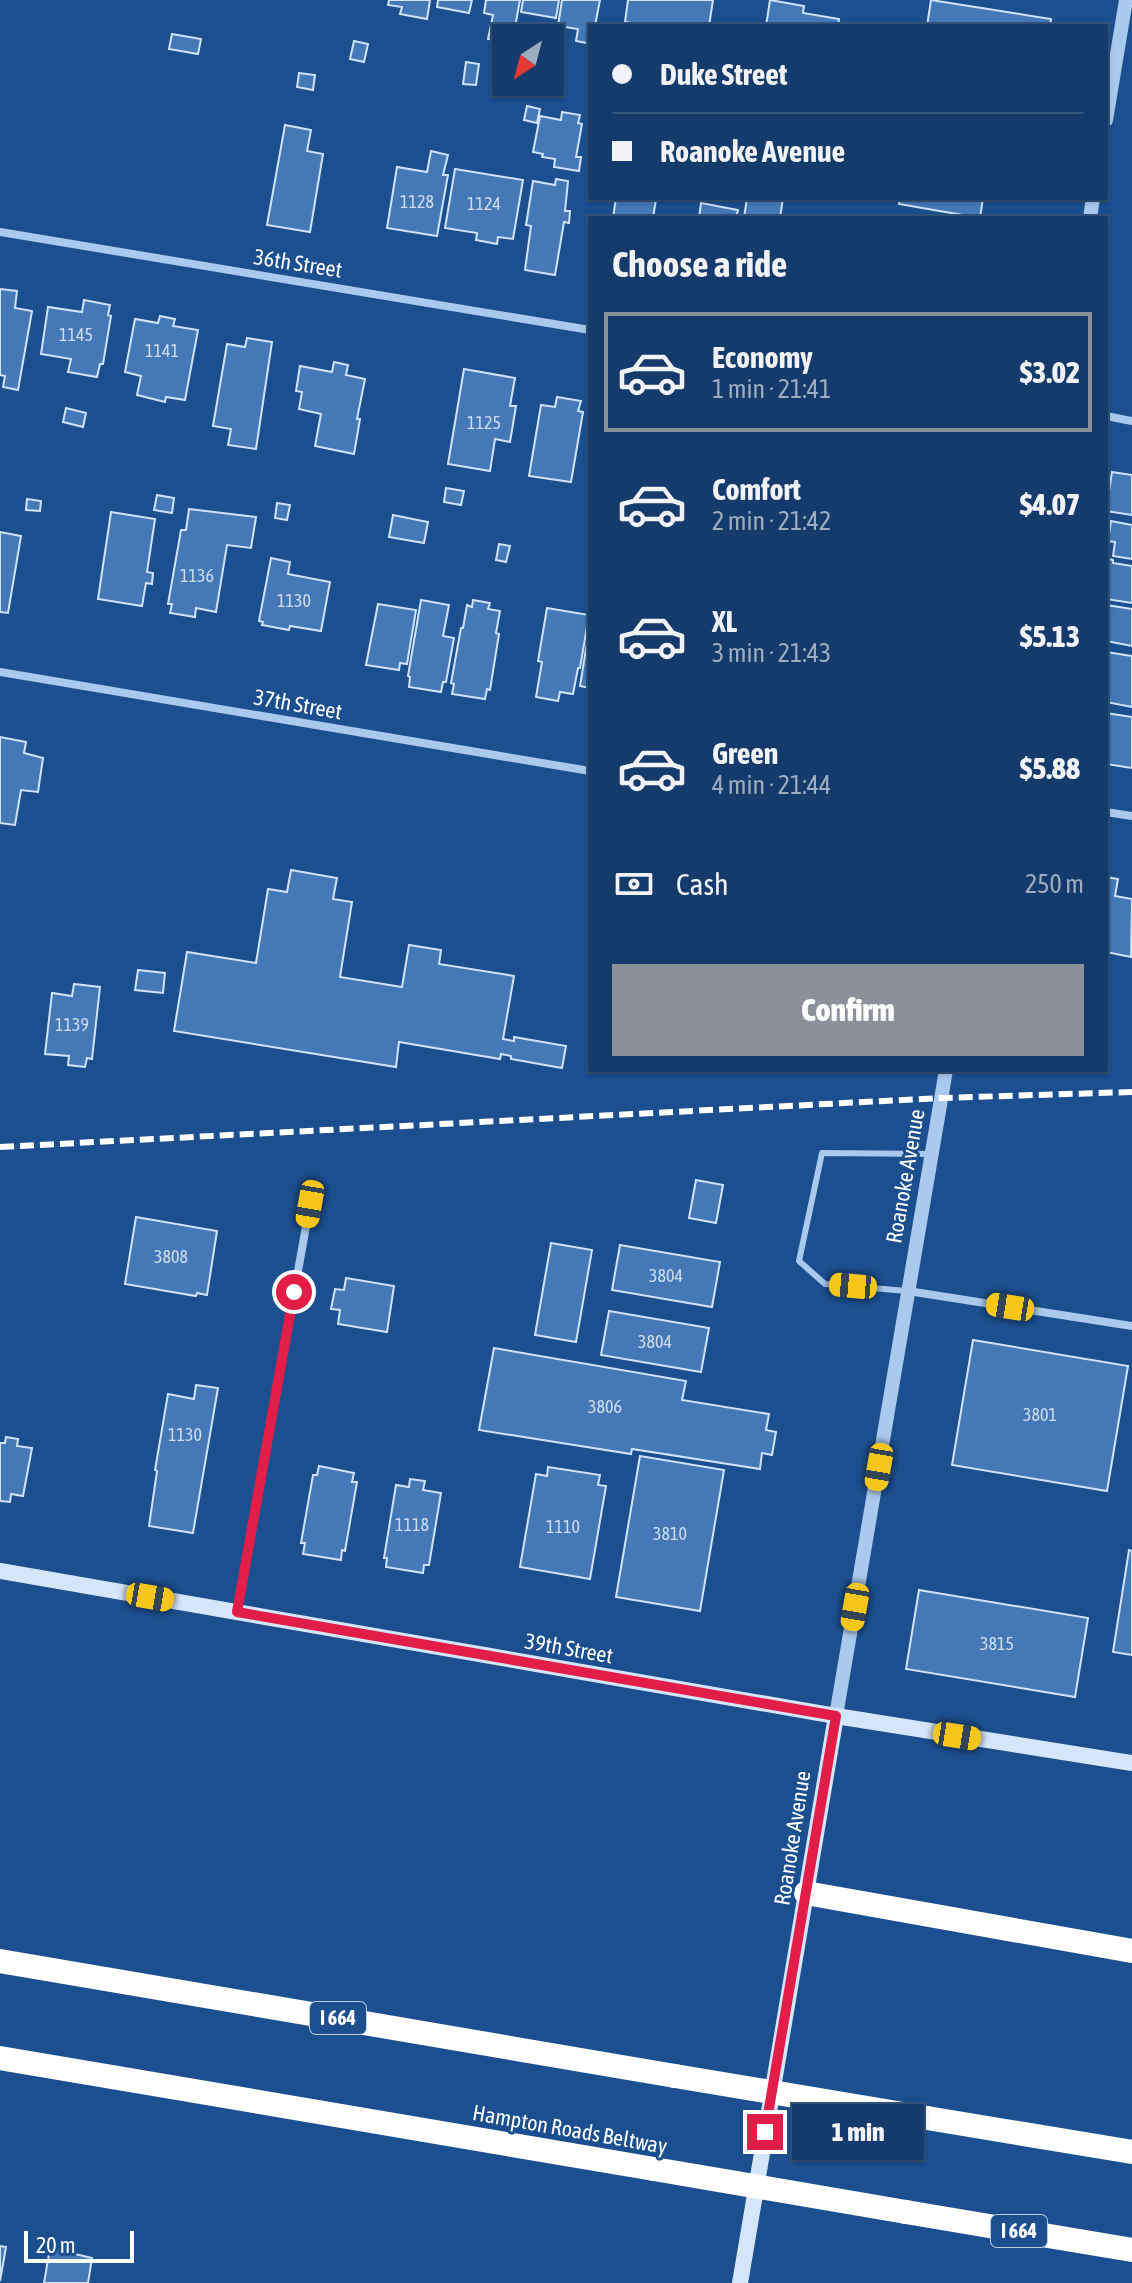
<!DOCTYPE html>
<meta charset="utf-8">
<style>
body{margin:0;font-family:"Asap Condensed",sans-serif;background:#214673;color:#f1f3f6;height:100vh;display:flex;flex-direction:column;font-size:30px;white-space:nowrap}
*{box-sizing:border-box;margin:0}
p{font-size:26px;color:#9dadc1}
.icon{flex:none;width:44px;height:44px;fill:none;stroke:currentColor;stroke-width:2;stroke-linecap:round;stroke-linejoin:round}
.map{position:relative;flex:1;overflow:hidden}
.details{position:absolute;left:588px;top:216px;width:520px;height:856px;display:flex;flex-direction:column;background:#143b6b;border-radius:0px;box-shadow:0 2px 6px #0004,0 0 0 2px #33557e}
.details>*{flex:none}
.banner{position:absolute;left:588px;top:24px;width:520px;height:176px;border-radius:0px;box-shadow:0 2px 6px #0004,0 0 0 2px #33557e;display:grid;align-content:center;height:176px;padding:0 24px;background:#143b6b}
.needle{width:52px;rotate:216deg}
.controls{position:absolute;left:492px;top:24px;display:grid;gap:16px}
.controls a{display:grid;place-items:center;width:72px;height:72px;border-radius:0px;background:#143b6b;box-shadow:0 2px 6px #0004,0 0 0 2px #33557e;font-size:40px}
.scale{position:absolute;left:24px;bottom:20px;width:110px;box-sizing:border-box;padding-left:8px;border:4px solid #fff;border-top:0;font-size:22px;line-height:28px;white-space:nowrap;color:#fff;-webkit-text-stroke:6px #1b4f8f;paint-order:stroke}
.end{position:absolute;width:36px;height:36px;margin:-18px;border:10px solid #e11d48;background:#fff;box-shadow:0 0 0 4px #fff}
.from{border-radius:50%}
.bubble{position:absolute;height:56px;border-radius:0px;background:#143b6b;box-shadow:0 2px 6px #0004,0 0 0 2px #33557e;font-size:26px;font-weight:800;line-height:56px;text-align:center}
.car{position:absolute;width:24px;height:48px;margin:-24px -12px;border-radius:10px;box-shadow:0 0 6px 2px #0007;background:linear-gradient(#f5c518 24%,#345 0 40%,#f5c518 0 76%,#345 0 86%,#f5c518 0)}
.banner b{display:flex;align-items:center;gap:28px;height:76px;font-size:30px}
.banner b+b{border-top:2px solid #33557e}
.banner i{width:20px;height:20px;background:#f1f3f6}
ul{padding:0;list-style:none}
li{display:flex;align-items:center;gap:24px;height:120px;margin:0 16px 12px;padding:0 8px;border:4px solid transparent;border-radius:0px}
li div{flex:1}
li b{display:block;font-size:30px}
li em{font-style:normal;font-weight:800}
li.active{border-color:#8c9099}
li>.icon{width:72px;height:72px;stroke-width:1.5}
h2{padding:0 24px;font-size:36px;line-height:96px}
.pay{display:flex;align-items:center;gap:20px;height:88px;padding:0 24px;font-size:30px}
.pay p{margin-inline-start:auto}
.button{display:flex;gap:16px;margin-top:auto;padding:16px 24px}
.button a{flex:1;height:92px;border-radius:0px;background:#8c9099;color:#fff;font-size:32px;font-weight:800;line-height:92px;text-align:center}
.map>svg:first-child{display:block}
.building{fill:#4478b7;stroke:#cfe3fa;stroke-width:2}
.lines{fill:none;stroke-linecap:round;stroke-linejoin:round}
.service{stroke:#a9c9ee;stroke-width:6}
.minor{stroke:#a9c9ee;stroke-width:8}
.tertiary{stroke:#a9c9ee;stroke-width:14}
.secondary{stroke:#d6e6fa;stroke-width:16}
.motorway{stroke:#fff;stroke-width:24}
.rail{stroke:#fff;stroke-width:6;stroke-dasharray:14 6;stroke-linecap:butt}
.motorway-bridge{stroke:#fff;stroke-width:24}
.route{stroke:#e11d48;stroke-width:10}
.labels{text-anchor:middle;stroke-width:6;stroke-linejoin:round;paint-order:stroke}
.number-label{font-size:18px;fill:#d0dded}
.shield{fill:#1b4f8f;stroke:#bbcadd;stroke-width:2}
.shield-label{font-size:20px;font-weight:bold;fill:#fff}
.street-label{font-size:22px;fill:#fff;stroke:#1b4f8f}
</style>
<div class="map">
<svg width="1132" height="2283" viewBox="0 0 1132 2283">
<rect width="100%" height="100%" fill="#1b4f8f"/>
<path class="building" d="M389 0H430L427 19 400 14 402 7 388 5Z
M438 0H472L469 13 437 7Z
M486 0H520L513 38H506V42L488 39 493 15 484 13Z
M523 0H559L556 18 521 12Z
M562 0H600L595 26H590L587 43 576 41 578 29 558 26Z
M628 0H713L709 26H652L625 22Z
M770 0 804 6 803 13 839 19 838 26H766Z
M931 0 1051 19 1050 26H927Z
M172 34 201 39 198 54 169 49Z
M354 41 368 44 364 62 350 59Z
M466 62 479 64 476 85 463 84Z
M299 73 315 75 313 90 297 87Z
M513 82 529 85 527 96 511 93Z
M527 106 540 109 537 123 524 120Z
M562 112 580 115 578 123 582 124 576 157H581L579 171 554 167 555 159 542 157 543 154 533 152 540 116 561 120Z
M285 125 311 130 307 151 323 154 310 232 267 225Z
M431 151 448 155 443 175H448L437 236 387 228 397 167 427 172Z
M455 169 523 180 513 239 498 237 497 244 476 240 477 233 445 228Z
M556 179 568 181 565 211H570L569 223 564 222 555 275 525 270 531 226 526 225 533 181 555 185Z
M616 198 656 199 653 218H613Z
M747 198H783L780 218H744Z
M900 198H983L980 218 899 204Z
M701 203 738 210 736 218H699Z
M0 289 17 291 15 308 32 311 18 390 3 387 5 376 0 375Z
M84 300 110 305 108 315 111 316 103 364H100L97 377 68 372 71 359 41 354 48 307 82 312Z
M160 316 175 319 173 326 198 330 185 400 166 397 165 402 137 395 141 376 125 372 135 319 158 323Z
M247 338 272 342 256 449 228 445 231 429 213 426 227 344 245 347Z
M334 362 348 365 346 375 365 379 357 419H360L354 454 315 446 321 414 299 409 302 392 296 391 300 366 332 372Z
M464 369 515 378 510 406H516L510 442 495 439 490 471 448 464Z
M557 397 581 401 578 411 583 412 571 482 529 476 541 405 555 407Z
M66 408 86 413 83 427 63 422Z
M1112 472 1132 475V515L1106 511Z
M446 488 464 491 461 505 444 502Z
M157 495 174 498 172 513 154 510Z
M27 499 41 501 40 511 26 510Z
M277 503 290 505 287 520 275 518Z
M189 509 256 517 251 548 227 545 216 612 196 608 195 617 170 613 172 604H168L181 530H186Z
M111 512 155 519 147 572 153 573 152 584 146 583 142 606 98 599Z
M393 515 428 522 424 543 389 537Z
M1111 521 1132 525V559L1113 556 1115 542 1108 541Z
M0 532 21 536 8 613 0 612Z
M499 544 510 546 506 562 496 560Z
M271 558 290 562 288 574 330 582 321 631 290 626 289 630 262 625 263 622 259 621Z
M1106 558 1113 560V563L1132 566V603L1106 599Z
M421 600 449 605 443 636 454 638 446 682H443L441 692 409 687 410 677 408 676Z
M473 600 490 603 488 609 500 611 496 633 499 634 490 690 487 689 485 699 452 694 454 684 451 683 461 628H463L467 605 472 607Z
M1106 603 1107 605 1132 609V646L1106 641Z
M378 604 416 610 407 664 400 663 399 670 366 665Z
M547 608 589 615 580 668H578L573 694 560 692 558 701 536 697 542 662 538 661Z
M590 624V688L580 686Z
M1106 652 1132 656V707L1106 702Z
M1106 713 1132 717V768L1106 764Z
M0 737 26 742 24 753 43 758 38 792 21 790 15 825 0 823Z
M291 870 337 878 333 899 352 902 340 977 402 987 409 945 441 950 439 964 514 976 503 1039 514 1041V1037L566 1046 562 1068 511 1059V1056L501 1054 500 1059 399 1042 396 1067 174 1031 187 952 256 963 268 889 287 892Z
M1106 877 1118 879 1115 896 1132 899 1131 957 1106 952Z
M138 970 165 973 163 993 135 990Z
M74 984 100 987 92 1059 87 1058 85 1067 68 1065 69 1056 45 1054 52 993 72 996Z
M696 1180 723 1185 716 1223 689 1218Z
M136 1217 217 1231 207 1295 197 1293 196 1296 125 1284Z
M551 1243 592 1250 576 1342 535 1335Z
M620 1245 720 1262 712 1307 612 1290Z
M346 1278 394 1286 387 1332 338 1324 340 1310 331 1309 335 1289 344 1290Z
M609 1311 709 1328 701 1372 601 1355Z
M973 1340 1128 1366 1107 1491 952 1465Z
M494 1348 686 1381 682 1400 769 1414 766 1430 776 1432 772 1455 762 1453 760 1469 632 1449 631 1454 479 1430Z
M196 1385 218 1388 193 1533 149 1526 157 1471 155 1470 168 1394 194 1399Z
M6 1437 18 1439 17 1446 32 1448 23 1496 11 1494 10 1502 0 1501V1443H5Z
M640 1456 724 1470 700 1611 616 1597Z
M319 1466 354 1473 352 1482H357L345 1551 342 1550 341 1560 303 1554 305 1543H301L313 1475H317Z
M548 1467 600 1475 598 1485 606 1486 590 1579 520 1567 536 1474 547 1476Z
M410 1479 425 1481 423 1490 441 1493 429 1565H424L423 1573 386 1567 387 1558H384L396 1485 409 1487Z
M1129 1550 1132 1551V1655L1113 1652Z
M919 1590 1088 1618 1075 1697 906 1669Z
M0 2246 6 2247 0 2281Z
M50 2248 92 2258 88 2283H44Z"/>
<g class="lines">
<path class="service" d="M907 1291 825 1284 799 1261 822 1153 931 1154"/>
<path class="minor" d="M0 232 590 330
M1106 416 1132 421
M0 672 590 771
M1106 812 1132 816
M908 1291 1132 1326
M237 1612 310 1204"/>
<path class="tertiary" d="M1106 120 1126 0
M1090 218 1093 198
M836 1716 946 1070"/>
<path class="secondary" d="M0 1571 836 1716 1132 1763
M740 2283 836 1716"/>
<path class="motorway" d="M806 1893 1132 1951
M0 1961 675 2076
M0 2058 654 2169
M927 2118 1132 2152
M906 2212 1132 2250"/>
<path class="rail" d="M0 1147 941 1098 1132 1092"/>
<path class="motorway-bridge" d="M675 2076 927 2118
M654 2169 906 2212"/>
</g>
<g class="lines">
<path class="route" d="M294 1292 237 1612 836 1716 765 2132"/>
</g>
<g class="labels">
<g class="number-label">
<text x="417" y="208">1128</text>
<text x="484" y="210">1124</text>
<text x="76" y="341">1145</text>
<text x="162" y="357">1141</text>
<text x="484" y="429">1125</text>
<text x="197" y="582">1136</text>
<text x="294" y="607">1130</text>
<text x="72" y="1031">1139</text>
<text x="171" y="1263">3808</text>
<text x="666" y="1282">3804</text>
<text x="655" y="1348">3804</text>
<text x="605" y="1413">3806</text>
<text x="1040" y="1421">3801</text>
<text x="185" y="1441">1130</text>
<text x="412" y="1531">1118</text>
<text x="563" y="1533">1110</text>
<text x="670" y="1540">3810</text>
<text x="997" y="1650">3815</text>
</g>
<g class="shield">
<rect x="310" y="2002" width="56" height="32" rx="6"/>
<rect x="991" y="2215" width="56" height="32" rx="6"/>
</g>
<g class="shield-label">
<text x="338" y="2025">I 664</text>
<text x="1019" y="2238">I 664</text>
</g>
<g class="street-label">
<text transform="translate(298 263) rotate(9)" y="8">36th Street</text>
<text transform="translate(298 704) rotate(10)" y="8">37th Street</text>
<text transform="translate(905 1176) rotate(-80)" y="8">Roanoke Avenue</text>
<text transform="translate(569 1648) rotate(10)" y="8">39th Street</text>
<text transform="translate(792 1838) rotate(-81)" y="8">Roanoke Avenue</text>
<text transform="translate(570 2129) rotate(10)" y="8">Hampton Roads Beltway</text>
</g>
</g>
</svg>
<div class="controls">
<a><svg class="needle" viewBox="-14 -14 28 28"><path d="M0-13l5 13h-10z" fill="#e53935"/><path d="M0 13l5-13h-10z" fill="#9dadc1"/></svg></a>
</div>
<div class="scale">20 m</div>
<i class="end from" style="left:294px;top:1292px"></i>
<i class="end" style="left:765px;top:2132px"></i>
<div class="bubble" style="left:792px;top:2104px;width:132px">1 min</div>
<i class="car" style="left:310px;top:1204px;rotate:190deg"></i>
<i class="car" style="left:853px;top:1286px;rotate:275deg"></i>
<i class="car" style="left:1010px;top:1307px;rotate:279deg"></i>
<i class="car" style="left:879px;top:1467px;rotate:190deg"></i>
<i class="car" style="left:150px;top:1597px;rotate:100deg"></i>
<i class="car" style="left:855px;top:1607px;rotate:190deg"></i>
<i class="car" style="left:957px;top:1736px;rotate:99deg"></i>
<div class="banner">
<b><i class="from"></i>Duke Street</b>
<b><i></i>Roanoke Avenue</b>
</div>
<section class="details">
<h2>Choose a ride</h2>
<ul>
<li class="active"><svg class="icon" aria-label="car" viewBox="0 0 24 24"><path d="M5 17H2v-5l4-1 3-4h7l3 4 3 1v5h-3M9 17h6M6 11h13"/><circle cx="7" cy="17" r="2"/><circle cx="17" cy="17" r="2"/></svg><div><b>Economy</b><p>1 min · 21:41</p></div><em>$3.02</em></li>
<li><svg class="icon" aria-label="car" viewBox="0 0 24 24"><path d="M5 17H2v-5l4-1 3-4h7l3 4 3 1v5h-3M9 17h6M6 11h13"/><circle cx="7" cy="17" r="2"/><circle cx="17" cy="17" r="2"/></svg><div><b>Comfort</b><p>2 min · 21:42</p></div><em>$4.07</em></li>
<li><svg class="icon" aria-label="car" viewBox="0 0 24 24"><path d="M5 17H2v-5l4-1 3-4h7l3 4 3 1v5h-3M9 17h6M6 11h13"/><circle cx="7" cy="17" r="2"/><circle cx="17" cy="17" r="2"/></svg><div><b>XL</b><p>3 min · 21:43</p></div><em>$5.13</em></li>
<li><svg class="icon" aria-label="car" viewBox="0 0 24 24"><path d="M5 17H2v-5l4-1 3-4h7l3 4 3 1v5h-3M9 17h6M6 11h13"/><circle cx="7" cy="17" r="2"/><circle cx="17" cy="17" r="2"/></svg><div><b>Green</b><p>4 min · 21:44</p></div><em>$5.88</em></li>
</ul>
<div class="pay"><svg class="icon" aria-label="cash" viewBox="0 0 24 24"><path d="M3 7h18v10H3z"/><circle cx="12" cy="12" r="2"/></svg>Cash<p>250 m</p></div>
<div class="button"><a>Confirm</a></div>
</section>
</div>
